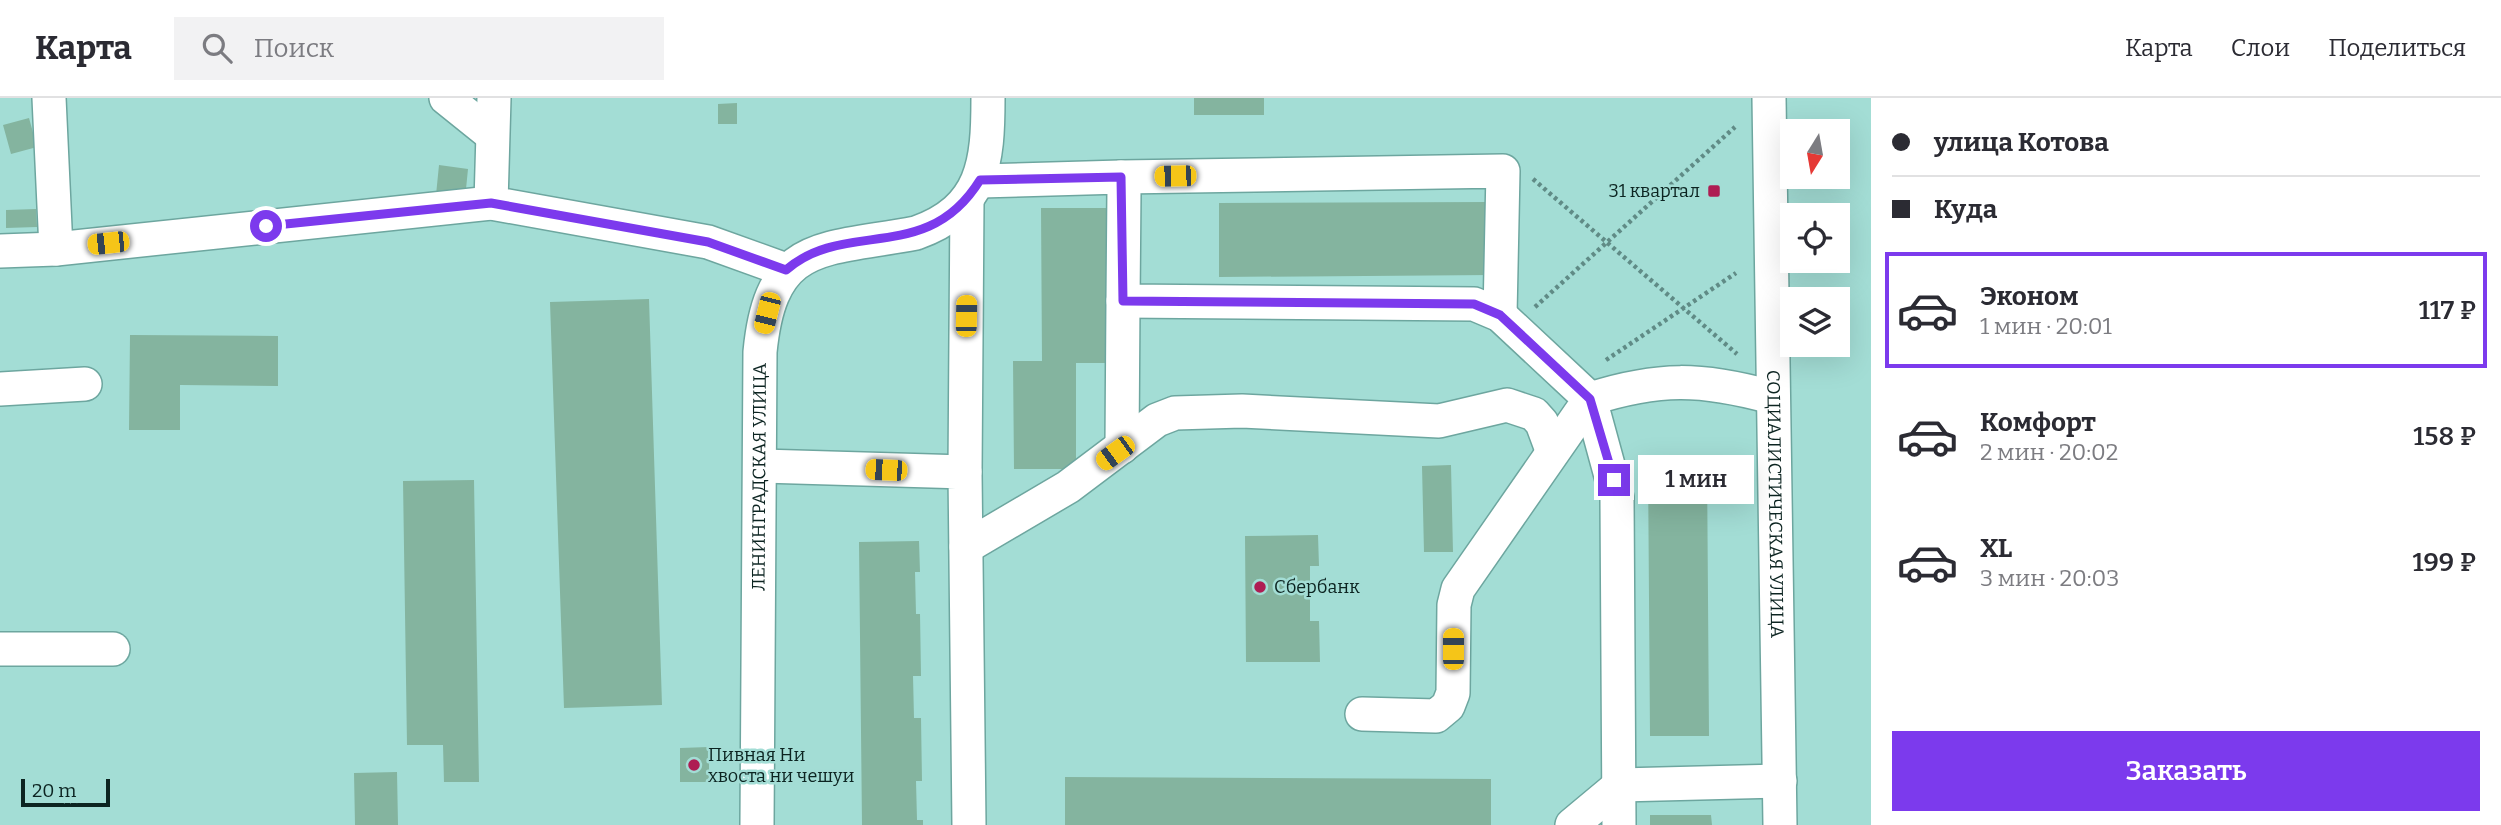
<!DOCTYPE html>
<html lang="ru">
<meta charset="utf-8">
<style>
body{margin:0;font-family:Bitter,serif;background:#f2f2f3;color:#2b2b33;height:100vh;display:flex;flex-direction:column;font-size:26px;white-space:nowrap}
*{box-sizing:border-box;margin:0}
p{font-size:23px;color:#7c7c81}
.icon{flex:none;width:38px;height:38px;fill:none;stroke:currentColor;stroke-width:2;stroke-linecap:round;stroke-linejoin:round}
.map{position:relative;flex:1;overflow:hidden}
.sheet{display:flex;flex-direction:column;background:#fff;width:630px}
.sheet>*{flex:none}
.banner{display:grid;align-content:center;height:154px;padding:0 21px;background:#fff}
.needle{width:46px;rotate:191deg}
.fabs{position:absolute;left:1780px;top:21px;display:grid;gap:14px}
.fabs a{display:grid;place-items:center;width:70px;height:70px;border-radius:0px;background:#fff;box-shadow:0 7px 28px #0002;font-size:35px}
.scale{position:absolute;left:21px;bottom:18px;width:89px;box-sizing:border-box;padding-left:7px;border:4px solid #0c2421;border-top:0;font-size:19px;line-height:24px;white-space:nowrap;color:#0c2421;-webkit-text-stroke:5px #a3ddd5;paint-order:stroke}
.end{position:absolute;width:32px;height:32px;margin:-16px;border:9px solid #7c3aed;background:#fff;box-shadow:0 0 0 4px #fff}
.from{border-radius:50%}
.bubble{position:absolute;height:49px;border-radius:0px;background:#fff;box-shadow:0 7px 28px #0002;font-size:23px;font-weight:600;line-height:49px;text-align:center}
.car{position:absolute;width:21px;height:42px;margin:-21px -10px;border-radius:9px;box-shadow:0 0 5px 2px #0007;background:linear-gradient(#f5c518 24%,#345 0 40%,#f5c518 0 76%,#345 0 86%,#f5c518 0)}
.banner b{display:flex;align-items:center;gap:24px;height:66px;font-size:26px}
.banner b+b{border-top:2px solid #e1e1e2}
.banner i{width:18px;height:18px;background:#2b2b33}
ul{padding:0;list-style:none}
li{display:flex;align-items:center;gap:21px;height:116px;margin:0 14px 10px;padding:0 7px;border:4px solid transparent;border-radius:0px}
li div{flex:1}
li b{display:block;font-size:26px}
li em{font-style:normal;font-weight:600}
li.selected{border-color:#7c3aed}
li>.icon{width:63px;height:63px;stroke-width:1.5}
.button{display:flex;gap:14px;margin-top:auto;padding:14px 21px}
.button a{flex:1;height:80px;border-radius:0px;background:#7c3aed;color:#fff;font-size:28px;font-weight:600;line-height:80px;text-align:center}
header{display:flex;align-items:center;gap:42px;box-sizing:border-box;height:98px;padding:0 35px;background:#fff;border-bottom:2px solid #e1e1e2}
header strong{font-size:33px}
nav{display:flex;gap:38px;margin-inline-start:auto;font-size:24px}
.search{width:490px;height:63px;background:#f2f2f3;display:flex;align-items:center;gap:18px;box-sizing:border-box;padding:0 24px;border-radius:0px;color:#7c7c81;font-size:26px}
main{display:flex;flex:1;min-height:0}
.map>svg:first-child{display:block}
.building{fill:#84b49f}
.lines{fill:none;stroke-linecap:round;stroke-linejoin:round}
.minor-casing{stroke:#6da69f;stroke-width:36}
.path{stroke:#608b86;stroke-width:4.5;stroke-dasharray:3.5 3.5;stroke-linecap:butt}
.minor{stroke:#fff;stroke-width:33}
.route{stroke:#7c3aed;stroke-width:9}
.poi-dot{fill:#ae1d53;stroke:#a3ddd5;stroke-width:2.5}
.labels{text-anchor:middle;stroke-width:5;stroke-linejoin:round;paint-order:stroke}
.poi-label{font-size:18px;fill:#0c2421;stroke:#a3ddd5;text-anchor:start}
.street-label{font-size:18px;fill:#0c2421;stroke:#a3ddd5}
</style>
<header>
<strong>Карта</strong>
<div class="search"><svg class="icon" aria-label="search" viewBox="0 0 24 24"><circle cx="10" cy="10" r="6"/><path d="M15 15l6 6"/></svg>Поиск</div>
<nav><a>Карта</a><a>Слои</a><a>Поделиться</a></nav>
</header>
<main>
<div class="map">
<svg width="1871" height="727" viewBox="0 0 1871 727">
<rect width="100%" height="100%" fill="#a3ddd5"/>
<path class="building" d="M1194 0H1264V17H1194Z
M737 5V26H718V6Z
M29 20 37 49 11 56 3 27Z
M439 67 468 71 465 101 436 97Z
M1491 104 1492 177 1219 179V105Z
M1041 110H1106L1107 265H1076V371H1014L1013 263H1042Z
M36 111 37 129 6 130V112Z
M649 201 662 607 564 610 550 204Z
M130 237 278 238V288L180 287V332H129Z
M1648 363H1707L1709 638H1650Z
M1451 367 1453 454H1424L1422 368Z
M474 382 479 684H444L443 647H407L403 383Z
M1318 437 1319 468H1310V523H1319L1320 564H1246L1245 438Z
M919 443 920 474H915L916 516H920L921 578H913L914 620H921L922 683H916L917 722H923V727H862L859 444Z
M709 649V684H680V650Z
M397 674 398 727H355L354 675Z
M1065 679 1491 681V727H1065Z
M1650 717H1711L1712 727H1650Z"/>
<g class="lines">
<g class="minor-casing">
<g id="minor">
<path d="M49 0 56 151"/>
<path d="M446 0 492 37"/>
<path id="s1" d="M1769 0 1780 727"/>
<path d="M1121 79 1503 73 1500 217"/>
<path d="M980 83 1121 79 1124 91 1123 203 1474 206 1500 217 1590 301 1458 491 1454 507 1453 595 1448 608 1436 618 1362 616"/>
<path d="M491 105 494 0"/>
<path d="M0 153 56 151 491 105 708 144 786 172"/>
<path d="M0 291 85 286"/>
<path d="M1122 349 1123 203"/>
<path d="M762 368 965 374 969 727"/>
<path d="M965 374 967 103"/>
<path d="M966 449 1068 389 1157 322 1175 315 1242 313 1439 323 1507 307 1534 316 1542 325 1552 352"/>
<path d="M0 551H113"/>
<path id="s2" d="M757 727 760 254C771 141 822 153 916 135 984 111 988 64 988 0"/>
<path d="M1572 727 1620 687 1780 683"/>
<path d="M1619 727 1617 400 1590 301C1659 279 1701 280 1771 299"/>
</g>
</g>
<path class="path" d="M1533 81 1737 256
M1535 209 1735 29
M1606 262 1736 175"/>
<use href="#minor" class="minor"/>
</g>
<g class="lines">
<path class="route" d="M266 128 491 105 708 144 786 172C846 120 927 168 980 82L1121 79 1123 203 1474 206 1500 217 1590 301 1614 382"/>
</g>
<g class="poi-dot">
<rect x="1707" y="86" width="14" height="14" rx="3.5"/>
<circle cx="1260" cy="489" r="7"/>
<circle cx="694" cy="667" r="7"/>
</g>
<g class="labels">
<g class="poi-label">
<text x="1700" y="99" text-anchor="end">31 квартал</text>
<text x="1274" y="495">Сбербанк</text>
<text x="708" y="663">Пивная Ни<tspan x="708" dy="21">хвоста ни чешуи</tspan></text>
</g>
<g class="street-label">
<text dy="6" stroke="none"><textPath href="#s2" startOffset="348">ЛЕНИНГРАДСКАЯ УЛИЦА</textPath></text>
<text dy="6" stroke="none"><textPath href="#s1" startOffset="406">СОЦИАЛИСТИЧЕСКАЯ УЛИЦА</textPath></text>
</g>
</g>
</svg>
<div class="fabs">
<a><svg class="needle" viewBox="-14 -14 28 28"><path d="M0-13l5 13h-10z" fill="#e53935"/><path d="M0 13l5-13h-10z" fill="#7c7c81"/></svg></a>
<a><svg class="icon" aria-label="locate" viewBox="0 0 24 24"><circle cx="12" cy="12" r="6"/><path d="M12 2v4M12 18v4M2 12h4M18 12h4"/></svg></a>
<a><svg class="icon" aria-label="layers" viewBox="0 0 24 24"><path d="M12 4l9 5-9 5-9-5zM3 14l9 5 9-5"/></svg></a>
</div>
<div class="scale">20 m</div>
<i class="end from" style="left:266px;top:128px"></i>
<i class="end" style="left:1614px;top:382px"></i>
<div class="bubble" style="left:1638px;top:357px;width:116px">1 мин</div>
<i class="car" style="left:1175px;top:78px;rotate:269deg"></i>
<i class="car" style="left:108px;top:145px;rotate:264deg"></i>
<i class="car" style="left:767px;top:215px;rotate:194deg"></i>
<i class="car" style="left:966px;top:218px;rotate:1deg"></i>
<i class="car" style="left:1115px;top:355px;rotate:234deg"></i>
<i class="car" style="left:886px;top:372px;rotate:272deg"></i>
<i class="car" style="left:1453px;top:551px;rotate:0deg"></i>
</div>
<section class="sheet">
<div class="banner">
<b><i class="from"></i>улица Котова</b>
<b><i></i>Куда</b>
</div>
<ul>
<li class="selected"><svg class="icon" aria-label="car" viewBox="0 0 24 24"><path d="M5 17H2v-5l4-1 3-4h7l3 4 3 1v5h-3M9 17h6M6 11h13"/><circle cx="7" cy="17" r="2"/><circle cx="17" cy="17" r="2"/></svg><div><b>Эконом</b><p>1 мин · 20:01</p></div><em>117 ₽</em></li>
<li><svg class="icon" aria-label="car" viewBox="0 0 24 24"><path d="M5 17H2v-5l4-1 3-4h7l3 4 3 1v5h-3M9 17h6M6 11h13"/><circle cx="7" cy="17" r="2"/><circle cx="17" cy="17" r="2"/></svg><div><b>Комфорт</b><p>2 мин · 20:02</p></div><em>158 ₽</em></li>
<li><svg class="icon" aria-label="car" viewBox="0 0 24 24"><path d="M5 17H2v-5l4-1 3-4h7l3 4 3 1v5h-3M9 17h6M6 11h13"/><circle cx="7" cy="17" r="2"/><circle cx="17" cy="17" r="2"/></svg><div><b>XL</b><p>3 мин · 20:03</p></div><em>199 ₽</em></li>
</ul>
<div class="button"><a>Заказать</a></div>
</section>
</main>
